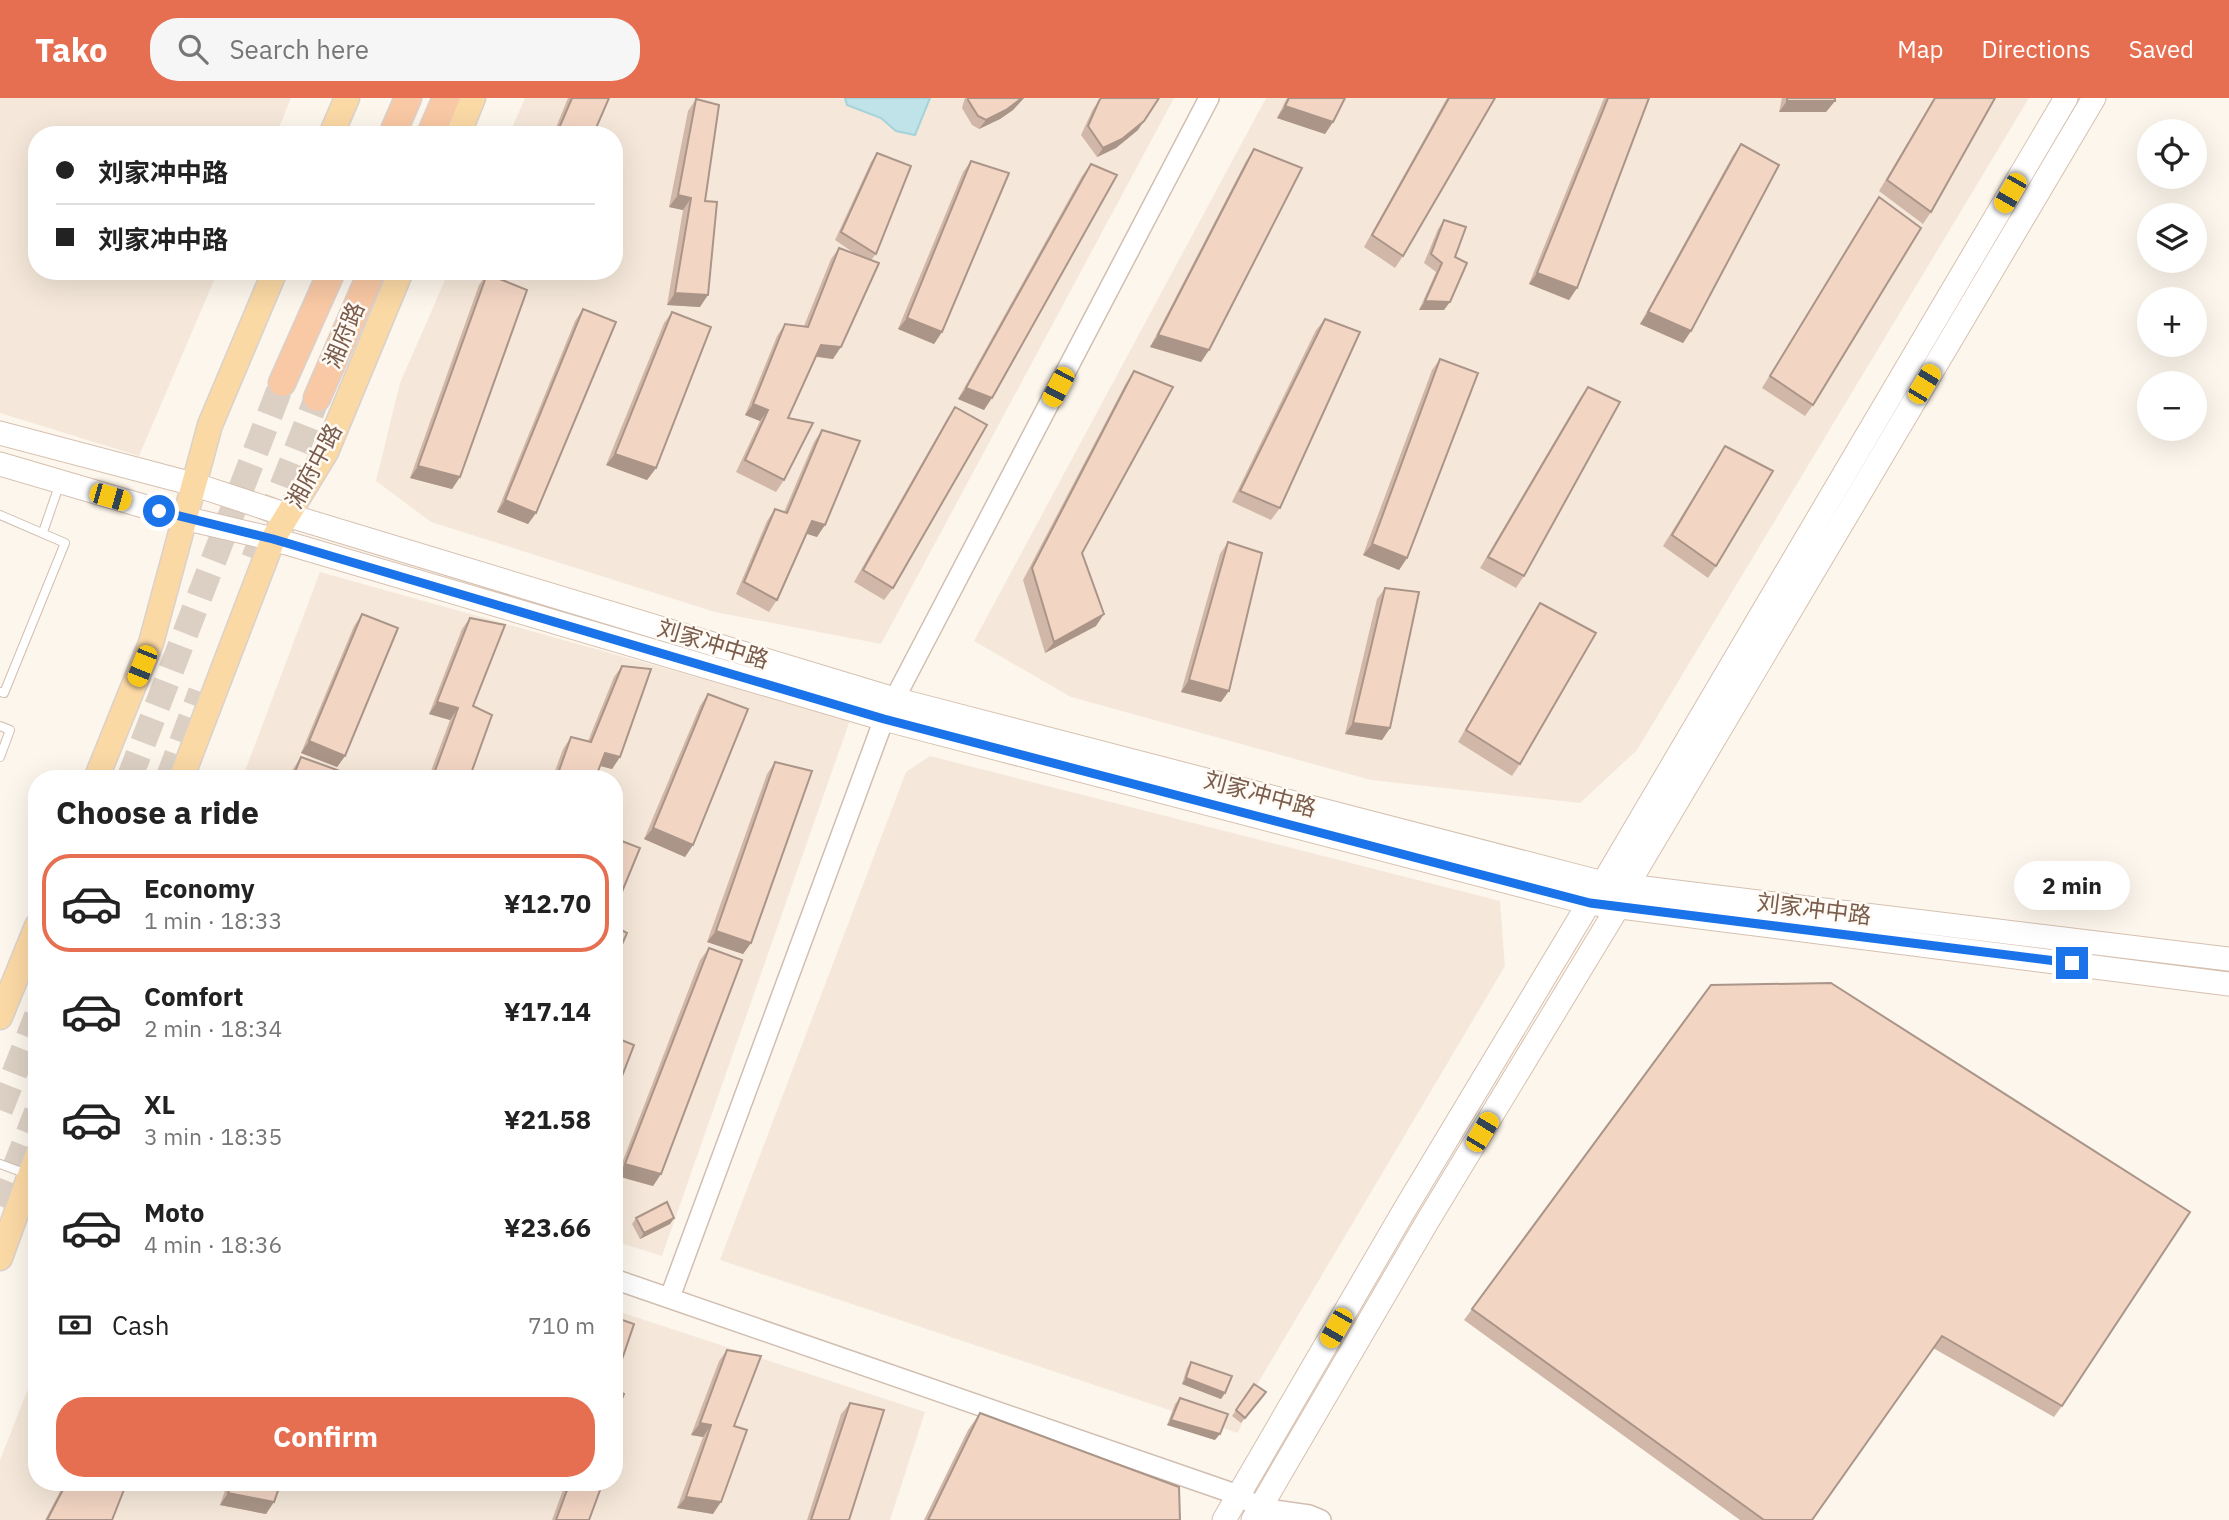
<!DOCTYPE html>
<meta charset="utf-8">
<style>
body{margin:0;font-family:"IBM Plex Sans","Noto Sans SC",sans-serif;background:#f6f6f6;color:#222;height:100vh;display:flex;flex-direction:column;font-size:26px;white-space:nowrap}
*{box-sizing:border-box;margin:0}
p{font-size:23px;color:#767676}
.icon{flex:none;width:38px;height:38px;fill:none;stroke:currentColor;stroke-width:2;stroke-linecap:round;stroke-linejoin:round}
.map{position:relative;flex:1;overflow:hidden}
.panel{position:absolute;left:28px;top:672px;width:595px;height:721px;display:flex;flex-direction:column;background:#fff;border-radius:28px;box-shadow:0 7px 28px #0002}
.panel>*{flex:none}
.guide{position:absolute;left:28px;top:28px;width:595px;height:154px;border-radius:28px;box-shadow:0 7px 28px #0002;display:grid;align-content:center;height:154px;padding:0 28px;background:#fff}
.controls{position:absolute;left:2137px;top:21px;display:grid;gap:14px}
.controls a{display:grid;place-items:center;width:70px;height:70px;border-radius:50%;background:#fff;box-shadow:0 7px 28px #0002;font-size:35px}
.end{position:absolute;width:32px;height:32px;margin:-16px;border:9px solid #1a73e8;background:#fff;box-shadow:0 0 0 4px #fff}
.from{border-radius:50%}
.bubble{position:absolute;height:49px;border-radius:24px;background:#fff;box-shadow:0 7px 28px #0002;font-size:23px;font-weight:800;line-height:49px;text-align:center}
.car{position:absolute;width:21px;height:42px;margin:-21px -10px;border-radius:9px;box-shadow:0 0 5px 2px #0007;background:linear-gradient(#f5c518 24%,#345 0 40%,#f5c518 0 76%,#345 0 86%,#f5c518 0)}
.guide b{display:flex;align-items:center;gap:24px;height:66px;font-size:26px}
.guide b+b{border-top:2px solid #e0e0e0}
.guide i{width:18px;height:18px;background:#222}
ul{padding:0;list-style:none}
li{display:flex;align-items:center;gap:21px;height:98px;margin:0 14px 10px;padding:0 14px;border:4px solid transparent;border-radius:28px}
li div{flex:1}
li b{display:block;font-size:26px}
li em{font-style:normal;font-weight:800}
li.on{border-color:#e76f51}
li>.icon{width:63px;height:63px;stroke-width:1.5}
h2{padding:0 28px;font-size:32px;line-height:84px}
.pay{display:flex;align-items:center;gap:18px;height:77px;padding:0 28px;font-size:26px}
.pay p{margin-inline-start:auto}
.action{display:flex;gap:14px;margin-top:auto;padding:14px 28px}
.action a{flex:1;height:80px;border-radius:28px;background:#e76f51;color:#fff;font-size:28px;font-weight:800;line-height:80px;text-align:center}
header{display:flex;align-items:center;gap:42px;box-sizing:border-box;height:98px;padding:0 35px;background:#e76f51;color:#fff}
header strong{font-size:33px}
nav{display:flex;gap:38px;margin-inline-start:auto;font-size:24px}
.search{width:490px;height:63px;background:#f6f6f6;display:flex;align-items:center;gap:18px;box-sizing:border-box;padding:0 24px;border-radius:28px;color:#767676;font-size:26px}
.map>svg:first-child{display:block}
.residential{fill:#f5e8da}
.water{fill:#bfe3e8;stroke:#a5d3da;stroke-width:2}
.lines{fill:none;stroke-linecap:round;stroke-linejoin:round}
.trunk-tunnel{stroke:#dcd0c4;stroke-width:26;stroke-dasharray:26 13;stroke-linecap:butt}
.service-casing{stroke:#d1beb0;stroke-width:10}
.tertiary-casing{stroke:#d1beb0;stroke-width:22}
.secondary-casing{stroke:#d6c0b0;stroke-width:25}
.primary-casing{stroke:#dad1cd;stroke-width:27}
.trunk-casing{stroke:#dad1cd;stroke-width:29}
.service{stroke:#fff;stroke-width:8}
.tertiary{stroke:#fff;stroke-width:19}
.secondary{stroke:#fff;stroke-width:23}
.primary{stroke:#fbd9a5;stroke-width:24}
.trunk{stroke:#f9c8a4;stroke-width:26}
.wall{fill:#d1b7a8}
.shaded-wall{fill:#aa9588}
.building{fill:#f3d5c3;stroke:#aa9588;stroke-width:2}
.route{stroke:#1a73e8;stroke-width:9}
.labels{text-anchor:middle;stroke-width:5;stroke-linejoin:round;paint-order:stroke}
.street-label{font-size:23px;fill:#7a5c4d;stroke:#fffaf3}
</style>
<header>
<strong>Tako</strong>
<div class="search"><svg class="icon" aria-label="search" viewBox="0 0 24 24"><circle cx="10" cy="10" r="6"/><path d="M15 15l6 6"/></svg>Search here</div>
<nav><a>Map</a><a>Directions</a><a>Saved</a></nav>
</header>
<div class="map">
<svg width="2229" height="1422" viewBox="0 0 2229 1422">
<rect width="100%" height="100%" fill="#fdf6ec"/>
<path class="residential" d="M0 0H291L276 37H37V173H218L139 358 0 315Z
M525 0H1174L881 546 715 514 431 424 376 383 400 285 449 173H614V37H509Z
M1266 0H2029L1637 652 1580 705 1371 682 1071 599 974 543Z
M320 474 850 622 662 1158 614 1143V681H242Z
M930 658 1500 803 1505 868 1258 1285 1238 1335 720 1162 906 674Z
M614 1212 925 1314 890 1422H0V1362L37 1268V1384H614Z"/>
<path class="water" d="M845 0H930L915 37 896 33 881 20 847 7Z"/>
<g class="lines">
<path class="trunk-tunnel" d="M254 461 317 300
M129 681 282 285
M168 681 201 594
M0 1012 37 918
M0 1108 37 1014"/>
<g class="service-casing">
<path id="service" d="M0 417 65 445 4 595 0 594
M43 434 60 385
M0 628 10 632 0 659
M0 1066 27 1076"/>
</g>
<g class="tertiary-casing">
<path id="tertiary" d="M614 1181 1238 1397 1260 1410
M670 1199 884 621 1209 0
M1282 1422 1260 1410 1309 1417 1321 1422"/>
</g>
<g class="secondary-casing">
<path id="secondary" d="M0 335 193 386 287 417 894 601 1603 785 2229 861
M0 366 184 420 273 441 884 621 1589 805 2229 886
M1224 1422 1405 1111 1589 805 1603 785 2066 0
M1253 1422 1427 1124 1618 809 1627 788 2094 0"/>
</g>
<g class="primary-casing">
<path id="primary" d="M331 37 347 0
M458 37 473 0
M96 681 151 545 210 327 275 173
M181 681 273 441 326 354 401 173
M0 919 37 828
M0 1160 37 1058"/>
</g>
<g class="trunk-casing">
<path id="trunk" d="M392 37 408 0
M430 37 446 0
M282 285 332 173
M317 300 372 173"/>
</g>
<use href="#service" class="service"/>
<use href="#tertiary" class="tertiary"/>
<use href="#secondary" class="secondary"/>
<use href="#primary" class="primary"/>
<use href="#trunk" class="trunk"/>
</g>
<path class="wall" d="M568 0H609L593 37H553Z
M965 0H1024L1013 12 1000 21 979 31 972 27 962 10Z
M1287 0H1345L1333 24 1325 36 1277 20Z
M1447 0H1495L1403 158 1395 170 1364 149Z
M1604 0H1649L1577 190 1569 202 1529 186Z
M1782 0H1835V3L1826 14H1779Z
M1934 0H1995L1931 114 1923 126 1879 93Z
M696 1 705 103 700 209 667 207 683 112 669 109 688 13Z
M1099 3 1138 32 1116 50 1097 59 1081 37 1093 11Z
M1741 46 1691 233 1683 245 1640 226 1733 57Z
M1254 51 1209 252 1201 264 1150 249 1246 63Z
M877 55 876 156 871 162 833 261 816 259 788 320 784 382 776 394 736 374 760 323 745 317 777 238 785 226 804 228 831 161 839 150 857 157 835 142 871 64Z
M971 63 942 234 934 246 898 231 963 74Z
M1091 66 984 312 958 301 1082 78Z
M1879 99 1813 307 1805 318 1762 290Z
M1444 122 1455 159 1444 212H1419L1436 174 1424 165 1438 131Z
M545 173H555L552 177Z
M487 176 460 379 452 391 410 380 479 187Z
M583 211 536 415 528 426 497 414 575 223Z
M672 214 656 370 647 382 606 367 664 225Z
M1325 221 1280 410 1271 422 1232 404 1316 232Z
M1440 261 1407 460 1399 472 1363 457 1432 272Z
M1134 273 1082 455 1096 528 1045 555 1023 482 1126 285Z
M1588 289 1524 478 1516 490 1480 470 1580 300Z
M955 309 893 490 884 502 854 484 947 321Z
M822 332 817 439 806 435 777 502 769 514 736 496 767 423 775 411 784 414 814 344Z
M1725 348 1716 468 1708 480 1663 448Z
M1228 444 1221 604 1181 594 1220 456Z
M1385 490 1390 630 1382 642 1345 636 1377 501Z
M1540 505 1520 666 1512 678 1458 644 1532 517Z
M362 516 345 658 337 669 301 655 354 528Z
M470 520 473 608 469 681H428L450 622 429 616 462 531Z
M622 568 620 659 612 671 600 668 595 681H552L563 651 571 639 588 643 614 579Z
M708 596 693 747 685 759 644 741 700 608Z
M301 659 337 681H289L293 671Z
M775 664 751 845 743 856 707 844 767 676Z
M709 850 661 1076 653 1088 617 1078 700 862Z
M1711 887 2062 1308 2054 1319 1933 1250 1812 1422H1740L1464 1222Z
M636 1120H674L670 1126 640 1141 632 1126Z
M727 1252 734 1328 713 1416 677 1410 703 1339 691 1337 719 1263Z
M1191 1264 1225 1295 1221 1301 1182 1286 1187 1270Z
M1254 1286 1262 1300 1241 1325 1232 1318Z
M1180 1300 1215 1342 1167 1327 1175 1306Z
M850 1305 849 1422H807L841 1316Z
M980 1315 1180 1422H924L968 1332Z
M65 1384H127L112 1422H45Z
M228 1384H281L266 1416 220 1407Z
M566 1384H603L589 1422H552Z"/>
<path class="shaded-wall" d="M1022 0H1024L1013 12 1000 21 979 31 986 22Z
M1787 3H1835L1826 14H1779Z
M1285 8 1333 24 1325 36 1277 20Z
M1144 23 1138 32 1116 50 1097 59 1103 50Z
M678 97 691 100 683 112 669 109Z
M1537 175 1577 190 1569 202 1529 186Z
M675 195 708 197 700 209 667 207Z
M1425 203 1450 204 1444 212H1419Z
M1648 214 1691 233 1683 245 1640 226Z
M907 220 942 234 934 246 898 231Z
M1158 237 1209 252 1201 264 1150 249Z
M821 247 841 249 833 261 813 258Z
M966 290 992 300 984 312 958 301Z
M753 306 768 312 760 323 745 317Z
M615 356 656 370 647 382 606 367Z
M418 368 460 379 452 391 410 380Z
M505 402 536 415 528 426 497 414Z
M812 423 825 427 817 439 804 435Z
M1372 446 1407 460 1399 472 1363 457Z
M1104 516 1096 528 1045 555 1054 544Z
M1189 582 1229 593 1221 604 1181 594Z
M437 604 458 610 450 622 429 616Z
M1353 625 1390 630 1382 642 1345 636Z
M309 643 345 658 337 669 301 655Z
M605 655 620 659 612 671 597 667Z
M653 730 693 747 685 759 644 741Z
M716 833 751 845 743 856 707 844Z
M625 1066 661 1076 653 1088 617 1078Z
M674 1120 670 1126 640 1141 644 1135Z
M1186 1280 1225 1295 1221 1301 1182 1286Z
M1171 1322 1220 1336 1215 1342 1167 1327Z
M700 1325 711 1327 703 1339 691 1337Z
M228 1395 274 1404 266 1416 220 1407Z
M686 1399 721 1404 713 1416 677 1410Z"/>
<path class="building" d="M572 0H609L593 37H556Z
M968 0H1022L1006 12 986 22 978 18 968 2Z
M1101 0H1159L1144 23 1122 41 1103 50 1088 28 1099 3Z
M1289 0H1345L1333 24 1285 8Z
M1449 0H1495L1403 158 1372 137Z
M1608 0H1649L1577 190 1537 175Z
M1787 0H1835V3H1787Z
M1935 0H1995L1931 114 1887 82Z
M696 1 719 7 705 103 717 104 708 197 675 195 691 100 678 97Z
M1741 46 1779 67 1691 233 1648 214Z
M1254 51 1302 70 1209 252 1158 237Z
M877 55 911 68 876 156 841 134Z
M971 63 1009 75 942 234 907 220Z
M1091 66 1117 77 992 300 966 290Z
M1879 99 1921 130 1813 307 1770 278Z
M1444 122 1466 129 1455 159 1467 165 1450 204 1425 203 1442 165 1431 156Z
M839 150 879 165 841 249 821 247 788 320 813 325 784 382 745 362 768 312 753 306 785 226 808 229Z
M487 176 527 192 460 379 418 368Z
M583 211 616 224 536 415 505 402Z
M672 214 711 229 656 370 615 356Z
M1325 221 1360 234 1280 410 1240 393Z
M1440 261 1478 275 1407 460 1372 446Z
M1134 273 1173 289 1082 455 1104 516 1054 544 1032 470Z
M1588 289 1620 304 1524 478 1488 459Z
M955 309 987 327 893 490 863 472Z
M822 332 860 343 825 427 812 423 777 502 744 484 775 411 787 415Z
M1725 348 1773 373 1716 468 1672 437Z
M1228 444 1262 455 1229 593 1189 582Z
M1385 490 1419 494 1390 630 1353 625Z
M1540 505 1596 535 1520 666 1466 632Z
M362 516 398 530 345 658 309 643Z
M470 520 505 527 473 608 492 617 469 681H432L458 610 437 604Z
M622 568 651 571 620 659 605 655 595 681H556L571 639 591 644Z
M708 596 748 611 693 747 653 730Z
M301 659 340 673 337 681H292Z
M775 664 812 673 751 845 716 833Z
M614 740 640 750 614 813Z
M614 828 627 835 614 865Z
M709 850 742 862 661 1076 625 1066Z
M1831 885 2190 1114 2062 1308 1942 1238 1812 1422H1764L1472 1211 1711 887Z
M614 939 634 947 614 999Z
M667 1104 674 1120 644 1135 636 1120Z
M614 1219 634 1226 614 1285Z
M727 1252 761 1258 734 1328 747 1332 721 1404 686 1399 711 1327 700 1325Z
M1191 1264 1232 1278 1225 1295 1186 1280Z
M1254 1286 1266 1294 1245 1320 1236 1312Z
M614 1291 624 1296 614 1320Z
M1180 1300 1228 1316 1220 1336 1171 1322Z
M850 1305 884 1312 849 1422H811Z
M980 1315 1179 1389 1180 1422H928Z
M67 1384H127L112 1422H47Z
M232 1384H281L274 1404 228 1395Z
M570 1384H603L589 1422H556Z"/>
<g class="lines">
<path class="route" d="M159 413 273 441 884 621 1590 805 2072 865"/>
</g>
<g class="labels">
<g class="street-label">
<text transform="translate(344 237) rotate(-67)" y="8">湘府路</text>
<text transform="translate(314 368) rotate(-62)" y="8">湘府中路</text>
<text transform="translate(713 546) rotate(17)" y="8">刘家冲中路</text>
<text transform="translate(1260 696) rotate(15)" y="8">刘家冲中路</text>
<text transform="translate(1814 811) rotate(7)" y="8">刘家冲中路</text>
</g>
</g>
</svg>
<div class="controls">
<a><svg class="icon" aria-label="locate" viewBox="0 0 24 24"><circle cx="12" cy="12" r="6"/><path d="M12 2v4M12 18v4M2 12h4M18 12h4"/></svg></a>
<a><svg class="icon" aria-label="layers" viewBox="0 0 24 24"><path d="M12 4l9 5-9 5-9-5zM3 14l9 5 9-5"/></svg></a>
<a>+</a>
<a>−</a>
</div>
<i class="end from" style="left:159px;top:413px"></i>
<i class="end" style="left:2072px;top:865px"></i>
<div class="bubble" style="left:2014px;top:763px;width:116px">2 min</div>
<i class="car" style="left:2010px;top:95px;rotate:210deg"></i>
<i class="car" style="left:1924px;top:286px;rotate:31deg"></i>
<i class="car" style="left:1058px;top:289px;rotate:208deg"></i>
<i class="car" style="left:110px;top:399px;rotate:106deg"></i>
<i class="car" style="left:142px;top:568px;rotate:202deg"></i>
<i class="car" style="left:1482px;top:1034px;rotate:31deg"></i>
<i class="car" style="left:1336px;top:1230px;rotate:210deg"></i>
<div class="guide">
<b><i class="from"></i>刘家冲中路</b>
<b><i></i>刘家冲中路</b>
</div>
<section class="panel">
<h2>Choose a ride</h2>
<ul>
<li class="on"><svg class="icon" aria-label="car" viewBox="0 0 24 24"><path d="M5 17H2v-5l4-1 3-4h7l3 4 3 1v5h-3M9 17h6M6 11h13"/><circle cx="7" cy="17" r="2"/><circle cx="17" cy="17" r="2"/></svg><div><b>Economy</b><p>1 min · 18:33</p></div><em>¥12.70</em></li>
<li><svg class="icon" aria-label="car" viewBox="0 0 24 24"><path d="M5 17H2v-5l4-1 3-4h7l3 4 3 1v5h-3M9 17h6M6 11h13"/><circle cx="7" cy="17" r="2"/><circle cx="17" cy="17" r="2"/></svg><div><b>Comfort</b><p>2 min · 18:34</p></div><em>¥17.14</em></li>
<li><svg class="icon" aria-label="car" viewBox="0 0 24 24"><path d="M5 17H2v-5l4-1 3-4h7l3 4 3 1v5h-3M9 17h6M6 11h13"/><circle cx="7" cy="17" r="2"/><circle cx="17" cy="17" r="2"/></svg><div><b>XL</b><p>3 min · 18:35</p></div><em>¥21.58</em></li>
<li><svg class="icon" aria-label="car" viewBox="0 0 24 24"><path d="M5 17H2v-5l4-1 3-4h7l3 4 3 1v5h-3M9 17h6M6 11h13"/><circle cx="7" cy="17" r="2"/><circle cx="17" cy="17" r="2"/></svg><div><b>Moto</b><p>4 min · 18:36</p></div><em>¥23.66</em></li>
</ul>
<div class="pay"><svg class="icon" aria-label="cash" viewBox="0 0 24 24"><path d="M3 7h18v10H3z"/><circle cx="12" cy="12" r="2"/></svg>Cash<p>710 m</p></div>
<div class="action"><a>Confirm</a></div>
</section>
</div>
